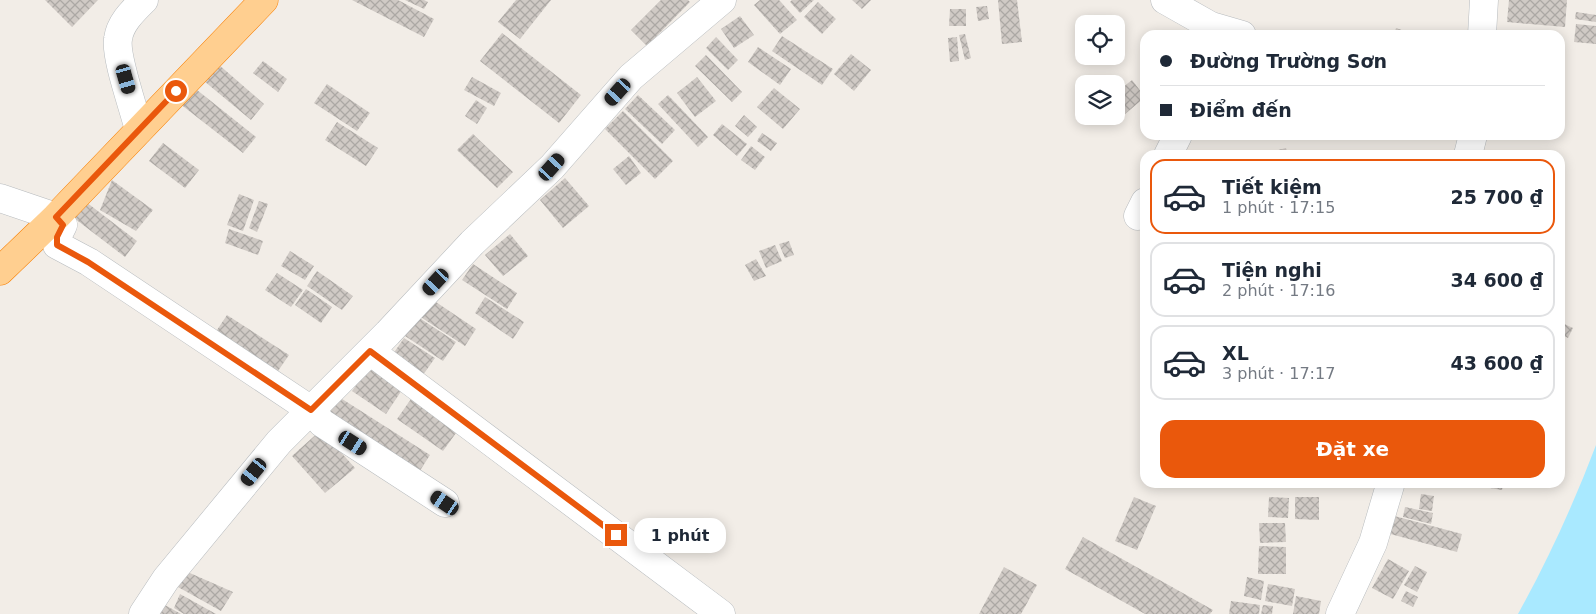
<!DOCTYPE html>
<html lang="vi">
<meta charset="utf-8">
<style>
body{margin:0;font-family:"DejaVu Sans",sans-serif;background:#f6f6f7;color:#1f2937;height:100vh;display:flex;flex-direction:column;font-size:19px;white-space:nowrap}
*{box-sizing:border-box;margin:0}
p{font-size:16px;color:#747a83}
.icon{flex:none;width:28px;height:28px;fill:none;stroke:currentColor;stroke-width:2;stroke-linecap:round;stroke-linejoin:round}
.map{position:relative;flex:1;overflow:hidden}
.details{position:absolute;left:1140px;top:150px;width:425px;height:338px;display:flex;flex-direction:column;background:#fff;border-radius:15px;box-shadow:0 2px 12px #0003}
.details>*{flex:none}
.top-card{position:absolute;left:1140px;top:30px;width:425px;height:110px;border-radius:15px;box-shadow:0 2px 12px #0003;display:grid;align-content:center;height:110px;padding:0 20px;background:#fff}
.tools{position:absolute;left:1075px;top:15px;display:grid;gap:10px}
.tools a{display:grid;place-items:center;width:50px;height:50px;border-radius:10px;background:#fff;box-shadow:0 2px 12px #0003;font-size:25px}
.end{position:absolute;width:22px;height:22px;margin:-11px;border:6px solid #ea580c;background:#fff;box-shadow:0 0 0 2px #fff}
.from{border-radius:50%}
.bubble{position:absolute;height:35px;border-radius:15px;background:#fff;box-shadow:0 2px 12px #0003;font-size:16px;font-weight:600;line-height:35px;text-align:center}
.car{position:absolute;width:15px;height:30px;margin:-15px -8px;border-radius:6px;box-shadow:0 0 4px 1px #0007;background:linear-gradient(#222 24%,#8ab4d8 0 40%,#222 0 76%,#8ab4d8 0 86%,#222 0)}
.top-card b{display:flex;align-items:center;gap:18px;height:48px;font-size:19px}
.top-card b+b{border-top:1px solid #e0e1e3}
.top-card i{width:12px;height:12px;background:#1f2937}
ul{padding:9px 0 0;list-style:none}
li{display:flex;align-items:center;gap:15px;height:75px;margin:0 10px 8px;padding:0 10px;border:2px solid #e0e1e3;border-radius:15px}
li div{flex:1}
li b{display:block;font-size:19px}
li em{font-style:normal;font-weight:600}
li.selected{border-color:#ea580c}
li>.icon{width:45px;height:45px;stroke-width:1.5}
.cta{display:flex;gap:10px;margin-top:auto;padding:10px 20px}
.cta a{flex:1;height:58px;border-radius:15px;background:#ea580c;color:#fff;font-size:20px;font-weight:600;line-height:58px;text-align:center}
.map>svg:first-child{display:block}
.water{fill:#a9e9ff}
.building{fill:url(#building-cross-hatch)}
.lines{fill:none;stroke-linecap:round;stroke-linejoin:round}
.minor-casing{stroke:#b7bbbe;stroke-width:29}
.highway-casing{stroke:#f87f00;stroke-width:29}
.minor{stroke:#fff;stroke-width:28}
.highway{stroke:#ffcf90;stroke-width:28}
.route{stroke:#ea580c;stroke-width:6}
</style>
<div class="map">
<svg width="1596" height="614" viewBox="0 0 1596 614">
<defs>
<pattern id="building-cross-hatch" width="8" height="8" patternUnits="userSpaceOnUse" patternTransform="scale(1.25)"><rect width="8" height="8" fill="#d0cac5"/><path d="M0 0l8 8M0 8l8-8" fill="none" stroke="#aca8a4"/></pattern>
</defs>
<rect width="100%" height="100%" fill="#f2ede7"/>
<path class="water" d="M1596 445V614H1518C1548 560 1574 503 1596 445Z"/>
<path class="building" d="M45 0H98L72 27Z
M352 0H398L434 19 424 37Z
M405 0H424L428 2 424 9Z
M516 0H551L520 39 498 22Z
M661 0H688L690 2 647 46 631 30Z
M760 0H779L797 20 780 34 754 5Z
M792 0H814L800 13 790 2Z
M852 0H871L862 9Z
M998 0H1017L1022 42 1002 44Z
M1509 0H1567L1565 27 1507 22Z
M818 2 836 19 822 34 804 17Z
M987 6 989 19 978 21 976 7Z
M950 9H966V26H949Z
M1576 12 1596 15V22L1575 19Z
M740 16 754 35 734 48 721 29Z
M1576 24 1596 26V44L1574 42Z
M1396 28 1415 35H1394Z
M502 33 581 95 559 123 480 61Z
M965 34 971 58 965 60 959 35Z
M782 36 833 69 822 85 772 51Z
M716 37 738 60 728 70 706 48Z
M957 37 959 61 950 62 948 38Z
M758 47 791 69 780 85 748 62Z
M851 54 871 70 854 91 834 74Z
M706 55 742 92 732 102 695 66Z
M263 61 287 79 278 92 253 73Z
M218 64 264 104 251 120 204 81Z
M472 77 501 93 494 106 464 90Z
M697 77 716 101 695 117 677 93Z
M1132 80 1145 97 1117 121 1113 116H1116V93Z
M327 84 370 113 357 131 314 103Z
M192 86 256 137 243 153 179 103Z
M774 88 800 109 783 129 757 107Z
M638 95 675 130 662 144 625 109Z
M668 95 708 137 698 147 658 104Z
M476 100 487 108 477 124 465 116Z
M623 111 673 161 655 179 605 129Z
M744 115 757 127 748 137 735 126Z
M337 122 378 148 366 166 325 140Z
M722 124 747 144 737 156 713 135Z
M762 133 777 143 771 151 757 141Z
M473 134 513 172 497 188 457 150Z
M163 143 199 170 185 188 149 161Z
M751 146 765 157 755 170 741 160Z
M1286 148 1288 155H1263V154Z
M629 156 641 173 626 185 613 169Z
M565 178 589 206 563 228 540 200Z
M112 180 153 210 136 231 100 210Z
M239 194 254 200 243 231 227 225Z
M259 201 268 204 257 232 249 228Z
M86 202 137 241 125 257 74 218Z
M229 229 263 241 258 255 225 243Z
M510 234 528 256 503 276 485 255Z
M789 241 794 255 785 258 779 244Z
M775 245 782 261 766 268 759 251Z
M290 251 314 266 305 280 281 266Z
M756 259 766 276 754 281 745 265Z
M473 264 517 293 507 309 462 280Z
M317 271 353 296 342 310 307 286Z
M277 273 303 290 291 307 265 290Z
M306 289 332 307 321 323 295 305Z
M485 297 524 322 513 339 475 313Z
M430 298 476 329 465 346 419 316Z
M227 315 289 355 276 374 215 333Z
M418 317 456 342 443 361 405 336Z
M1560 322 1573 328 1568 338 1560 334Z
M404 338 435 358 423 375 393 354Z
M369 367 402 390 386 414 352 391Z
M339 397 430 455 414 480 324 423Z
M411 399 456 433 443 451 397 419Z
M321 430 355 468 325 493 292 456Z
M1484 482H1504L1502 490 1484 487Z
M1421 494 1434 496 1432 511 1419 509Z
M1134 497 1156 506 1137 550 1115 541Z
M1269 497 1289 498 1288 518 1268 517Z
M1295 497H1319V520L1295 519Z
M1405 507 1433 513 1431 524 1403 517Z
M1387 514 1462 534 1457 552 1383 532Z
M1259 523H1285L1286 542 1260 543Z
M1083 537 1213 610 1210 614H1145L1065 569Z
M1259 546 1286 547V574H1258Z
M1388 559 1409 571 1393 599 1372 588Z
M1415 566 1427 572 1417 592 1404 585Z
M1004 567 1037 585 1021 614H979Z
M183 570 233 592 221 611 178 587Z
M1247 577 1264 581 1261 600 1244 596Z
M1268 584 1295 589 1292 606 1265 601Z
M1406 591 1418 597 1413 607 1401 601Z
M180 594 216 614H184L174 608Z
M1296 596 1321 601 1319 614H1293Z
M1231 601 1260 605 1259 614H1229Z
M165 605 181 614H160Z
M1263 605 1273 606 1272 614H1261Z"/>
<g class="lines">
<g class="minor-casing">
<path id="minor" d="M1165 0 1211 26 1242 35
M1482 35 1484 0
M139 130C134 109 115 57 118 39 120 23 133 11 144 0
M1168 155 1178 135
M1468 155 1473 135
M0 198 56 217 63 225 57 237V245L89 262 311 410 322 423 445 503
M1138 216 1145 202
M370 351 721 614
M143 614 166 579 279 442 388 333 472 243 552 167 631 77 722 0
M1340 614 1373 543 1391 482"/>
</g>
<g class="highway-casing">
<path id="highway" d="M0 271 56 217 264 0"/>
</g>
<use href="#minor" class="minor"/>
<use href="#highway" class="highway"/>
</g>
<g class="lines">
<path class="route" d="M176 91 56 217 63 225 57 237V245L88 262 311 410 370 351 616 535"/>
</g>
</svg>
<div class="tools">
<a><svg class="icon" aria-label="locate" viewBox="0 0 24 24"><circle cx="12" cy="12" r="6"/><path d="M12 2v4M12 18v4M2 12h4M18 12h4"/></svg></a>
<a><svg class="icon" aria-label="layers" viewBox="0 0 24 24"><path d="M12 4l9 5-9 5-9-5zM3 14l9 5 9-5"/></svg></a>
</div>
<i class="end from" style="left:176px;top:91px"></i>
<i class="end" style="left:616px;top:535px"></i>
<div class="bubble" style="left:634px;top:518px;width:92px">1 phút</div>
<i class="car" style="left:126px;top:79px;rotate:164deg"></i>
<i class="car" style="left:618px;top:92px;rotate:222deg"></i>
<i class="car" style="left:552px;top:167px;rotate:42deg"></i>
<i class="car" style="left:436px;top:282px;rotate:223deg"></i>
<i class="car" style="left:353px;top:443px;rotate:123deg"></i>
<i class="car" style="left:254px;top:472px;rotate:219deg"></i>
<i class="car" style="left:445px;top:503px;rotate:304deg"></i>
<div class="top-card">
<b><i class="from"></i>Đường Trường Sơn</b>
<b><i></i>Điểm đến</b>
</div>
<section class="details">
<ul>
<li class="selected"><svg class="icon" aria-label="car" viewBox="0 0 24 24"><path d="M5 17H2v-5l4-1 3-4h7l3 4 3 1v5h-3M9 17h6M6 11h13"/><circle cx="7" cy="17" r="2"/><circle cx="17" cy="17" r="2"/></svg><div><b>Tiết kiệm</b><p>1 phút · 17:15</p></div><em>25 700 ₫</em></li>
<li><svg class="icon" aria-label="car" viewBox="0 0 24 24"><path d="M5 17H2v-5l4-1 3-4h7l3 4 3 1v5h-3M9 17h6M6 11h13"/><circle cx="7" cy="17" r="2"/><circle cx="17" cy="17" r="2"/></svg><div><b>Tiện nghi</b><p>2 phút · 17:16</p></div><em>34 600 ₫</em></li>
<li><svg class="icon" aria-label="car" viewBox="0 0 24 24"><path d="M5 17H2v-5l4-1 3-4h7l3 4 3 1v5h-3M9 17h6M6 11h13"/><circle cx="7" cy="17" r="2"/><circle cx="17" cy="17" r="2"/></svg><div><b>XL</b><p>3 phút · 17:17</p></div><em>43 600 ₫</em></li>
</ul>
<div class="cta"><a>Đặt xe</a></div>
</section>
</div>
